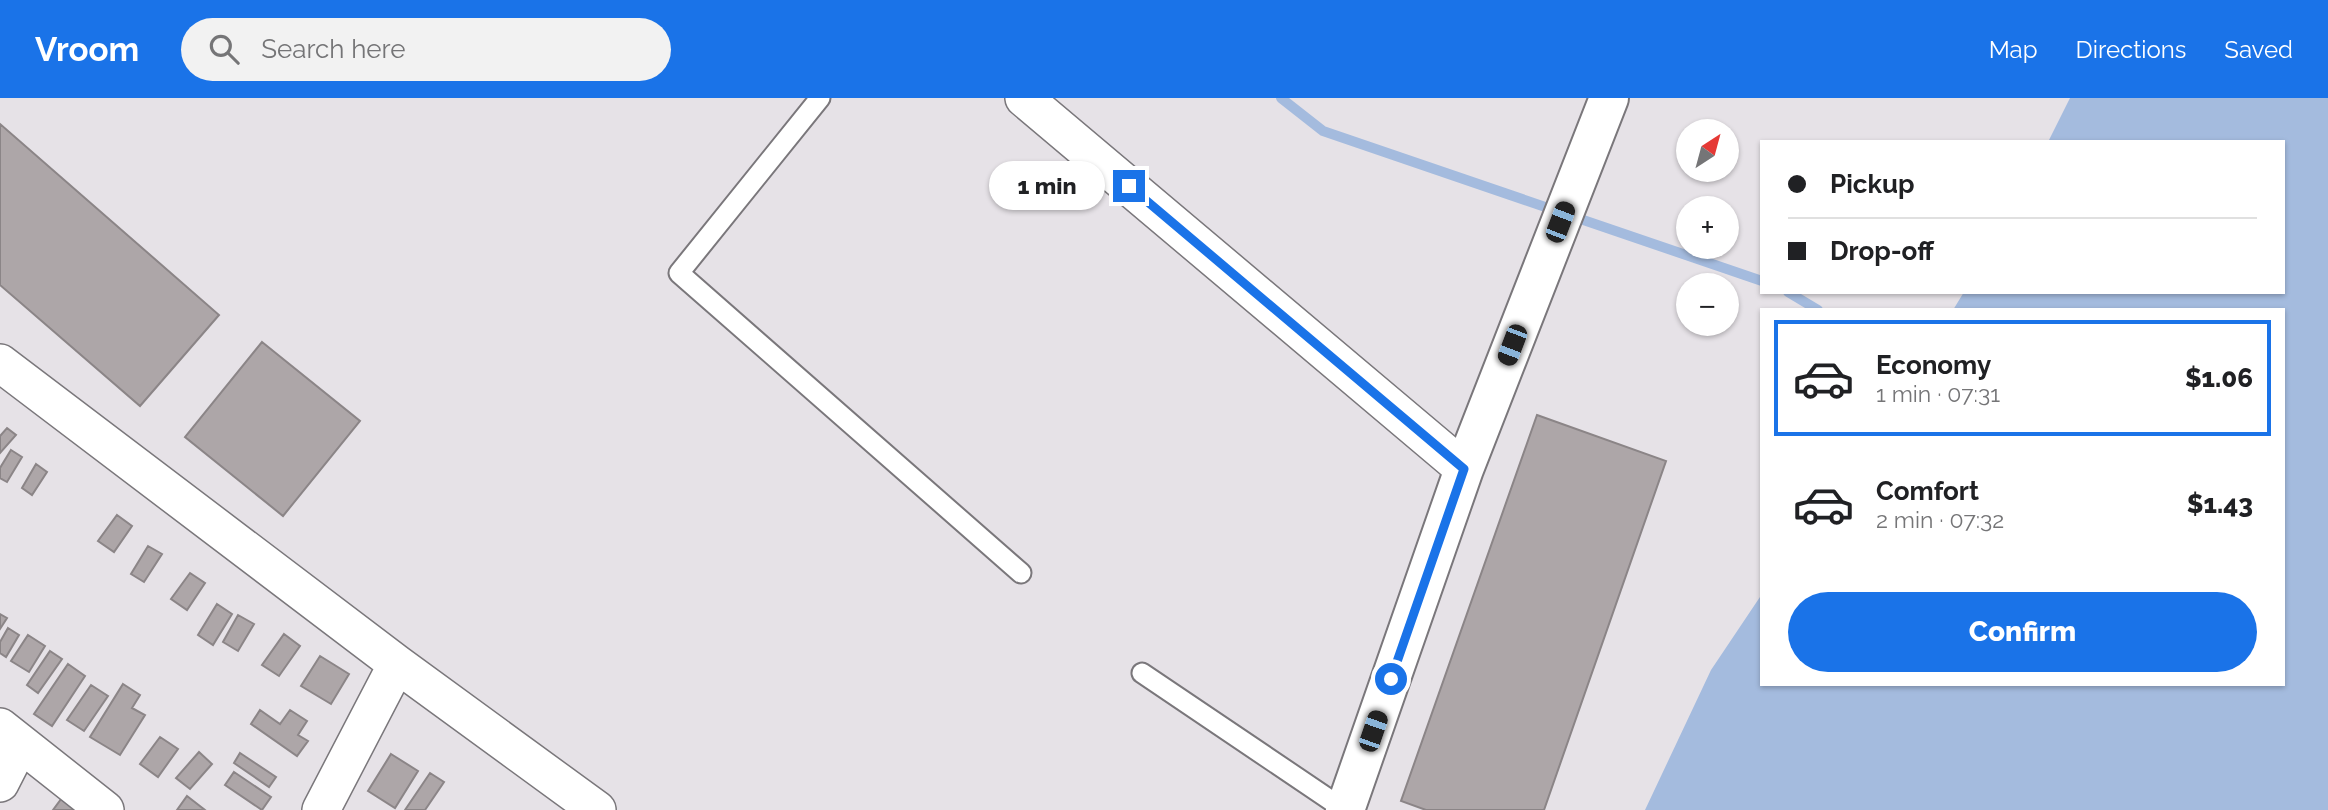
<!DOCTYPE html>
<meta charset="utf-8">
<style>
body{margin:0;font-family:Raleway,sans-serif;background:#f2f2f2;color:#202124;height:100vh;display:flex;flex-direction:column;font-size:26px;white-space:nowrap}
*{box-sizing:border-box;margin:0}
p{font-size:23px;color:#757577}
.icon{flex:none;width:38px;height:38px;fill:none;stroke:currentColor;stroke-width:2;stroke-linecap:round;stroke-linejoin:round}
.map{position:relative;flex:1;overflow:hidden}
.side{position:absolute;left:1760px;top:210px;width:525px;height:378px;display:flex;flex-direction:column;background:#fff;border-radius:0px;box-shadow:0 2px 5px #0004}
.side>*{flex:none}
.banner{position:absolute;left:1760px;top:42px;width:525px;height:154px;border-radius:0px;box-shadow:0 2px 5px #0004;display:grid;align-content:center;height:154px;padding:0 28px;background:#fff}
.needle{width:46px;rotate:36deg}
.fabs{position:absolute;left:1676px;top:21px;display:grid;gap:14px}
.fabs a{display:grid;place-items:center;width:63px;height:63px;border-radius:50%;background:#fff;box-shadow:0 2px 5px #0004;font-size:35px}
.end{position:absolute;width:32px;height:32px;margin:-16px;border:9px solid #1a73e8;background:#fff;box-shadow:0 0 0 4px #fff}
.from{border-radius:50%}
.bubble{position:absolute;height:49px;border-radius:24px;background:#fff;box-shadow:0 2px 5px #0004;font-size:23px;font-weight:800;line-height:49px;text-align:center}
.car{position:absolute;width:21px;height:42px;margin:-21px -10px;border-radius:9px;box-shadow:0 0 5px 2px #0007;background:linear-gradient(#222 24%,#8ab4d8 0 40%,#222 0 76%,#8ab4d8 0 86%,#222 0)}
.banner b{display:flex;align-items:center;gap:24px;height:66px;font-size:26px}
.banner b+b{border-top:2px solid #e0e0e0}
.banner i{width:18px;height:18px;background:#202124}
ul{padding:12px 0 0;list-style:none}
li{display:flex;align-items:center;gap:21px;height:116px;margin:0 14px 10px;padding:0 14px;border:4px solid transparent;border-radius:0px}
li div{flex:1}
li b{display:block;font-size:26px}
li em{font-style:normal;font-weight:800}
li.active{border-color:#1a73e8}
li>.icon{width:63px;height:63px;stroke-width:1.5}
.cta{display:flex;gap:14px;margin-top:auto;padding:14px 28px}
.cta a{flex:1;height:80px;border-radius:42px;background:#1a73e8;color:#fff;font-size:28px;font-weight:800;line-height:80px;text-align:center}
header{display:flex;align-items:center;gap:42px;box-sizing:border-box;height:98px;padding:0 35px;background:#1a73e8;color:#fff}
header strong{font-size:33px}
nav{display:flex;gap:38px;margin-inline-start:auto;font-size:24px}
.search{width:490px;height:63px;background:#f2f2f2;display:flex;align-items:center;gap:18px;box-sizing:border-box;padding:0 24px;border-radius:38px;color:#757577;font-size:26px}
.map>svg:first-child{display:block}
.water{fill:#a4bbde}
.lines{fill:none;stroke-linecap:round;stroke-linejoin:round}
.stream{stroke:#a4bbde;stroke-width:10}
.building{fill:#ada6a8;stroke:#8b8587;stroke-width:2}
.lane-casing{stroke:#7a777b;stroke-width:23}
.street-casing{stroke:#7a777b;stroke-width:40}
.secondary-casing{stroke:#7a777b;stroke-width:42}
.lane{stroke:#fff;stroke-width:19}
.street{stroke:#fff;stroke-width:37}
.secondary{stroke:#fff;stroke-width:38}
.route{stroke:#1a73e8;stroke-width:9}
</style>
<header>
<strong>Vroom</strong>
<div class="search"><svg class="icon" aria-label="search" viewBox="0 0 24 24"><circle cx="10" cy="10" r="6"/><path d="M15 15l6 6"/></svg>Search here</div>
<nav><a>Map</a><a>Directions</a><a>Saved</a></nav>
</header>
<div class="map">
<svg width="2328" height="712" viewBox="0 0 2328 712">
<rect width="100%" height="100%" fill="#e6e2e7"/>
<path class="water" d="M2070 0H2328V712H1645L1711 572 1762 496V586H2284V212H1953L1964 194H2284V44H2048Z"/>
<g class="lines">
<path class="stream" d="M1281 0 1323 33 1762 183
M1788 194 1818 212"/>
</g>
<path class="building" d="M0 26 219 217 140 308 0 187Z
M262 244 360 323 283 418 185 339Z
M1537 317 1666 363 1544 712H1426L1401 703Z
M7 330 16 337 0 355V338Z
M11 352 22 359 7 384 0 380V370Z
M36 366 47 374 32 397 22 390Z
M117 417 132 428 114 454 98 443Z
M148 448 162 456 144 484 131 476Z
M190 475 205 485 187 512 171 501Z
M217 506 232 516 213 547 198 537Z
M0 516 7 520 0 531Z
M238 517 254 526 238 553 223 544Z
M8 530 19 537 6 559 0 555V544Z
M284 536 300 548 279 578 262 567Z
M28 537 45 548 29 574 11 563Z
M50 553 62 561 38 595 27 587Z
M320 558 349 576 331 606 301 588Z
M68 566 85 578 52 628 34 616Z
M123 586 140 597 132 610 145 617 120 657 90 639Z
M91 587 108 598 84 633 67 622Z
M260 612 280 626 290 612 307 623 298 637 308 643 297 658 251 626Z
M160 639 178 651 158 679 140 666Z
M199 654 212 666 190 691 176 680Z
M240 655 276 679 269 689 234 665Z
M391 656 418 673 395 710 368 693Z
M234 674 271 699 262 712 225 687Z
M430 675 444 684 425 712H405Z
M64 697 78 712H53Z
M187 698 205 712H177Z"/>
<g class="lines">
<g class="lane-casing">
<path id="lane" d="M820 0 679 175 1021 475
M1142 575 1345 712"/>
</g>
<g class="street-casing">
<path id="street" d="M1024 0 1464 371
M0 265 397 566 597 712
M0 629 105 712
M0 685 20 646
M321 712 397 566"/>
</g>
<g class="secondary-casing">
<path id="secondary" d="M1345 712 1464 371 1609 0"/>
</g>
<use href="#lane" class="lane"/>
<use href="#street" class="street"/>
<use href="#secondary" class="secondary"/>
</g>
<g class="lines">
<path class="route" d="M1129 88 1464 371 1391 581"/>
</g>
</svg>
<div class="fabs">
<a><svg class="needle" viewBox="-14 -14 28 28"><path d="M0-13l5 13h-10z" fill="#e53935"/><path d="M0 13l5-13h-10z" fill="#757577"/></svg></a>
<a>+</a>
<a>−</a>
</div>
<i class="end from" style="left:1391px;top:581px"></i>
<i class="end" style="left:1129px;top:88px"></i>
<div class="bubble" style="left:989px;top:63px;width:116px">1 min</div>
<i class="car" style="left:1560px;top:124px;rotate:21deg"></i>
<i class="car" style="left:1512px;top:247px;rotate:201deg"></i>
<i class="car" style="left:1373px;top:633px;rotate:19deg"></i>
<div class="banner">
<b><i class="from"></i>Pickup</b>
<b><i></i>Drop-off</b>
</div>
<section class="side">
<ul>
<li class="active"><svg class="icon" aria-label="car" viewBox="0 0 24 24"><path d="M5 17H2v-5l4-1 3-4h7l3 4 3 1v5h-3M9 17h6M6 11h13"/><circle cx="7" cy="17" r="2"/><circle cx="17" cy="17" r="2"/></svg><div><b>Economy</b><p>1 min · 07:31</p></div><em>$1.06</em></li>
<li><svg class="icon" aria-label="car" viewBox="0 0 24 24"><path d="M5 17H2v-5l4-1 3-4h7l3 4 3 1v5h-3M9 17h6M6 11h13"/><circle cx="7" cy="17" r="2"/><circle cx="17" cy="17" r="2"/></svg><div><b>Comfort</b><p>2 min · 07:32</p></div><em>$1.43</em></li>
</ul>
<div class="cta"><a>Confirm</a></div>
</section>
</div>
